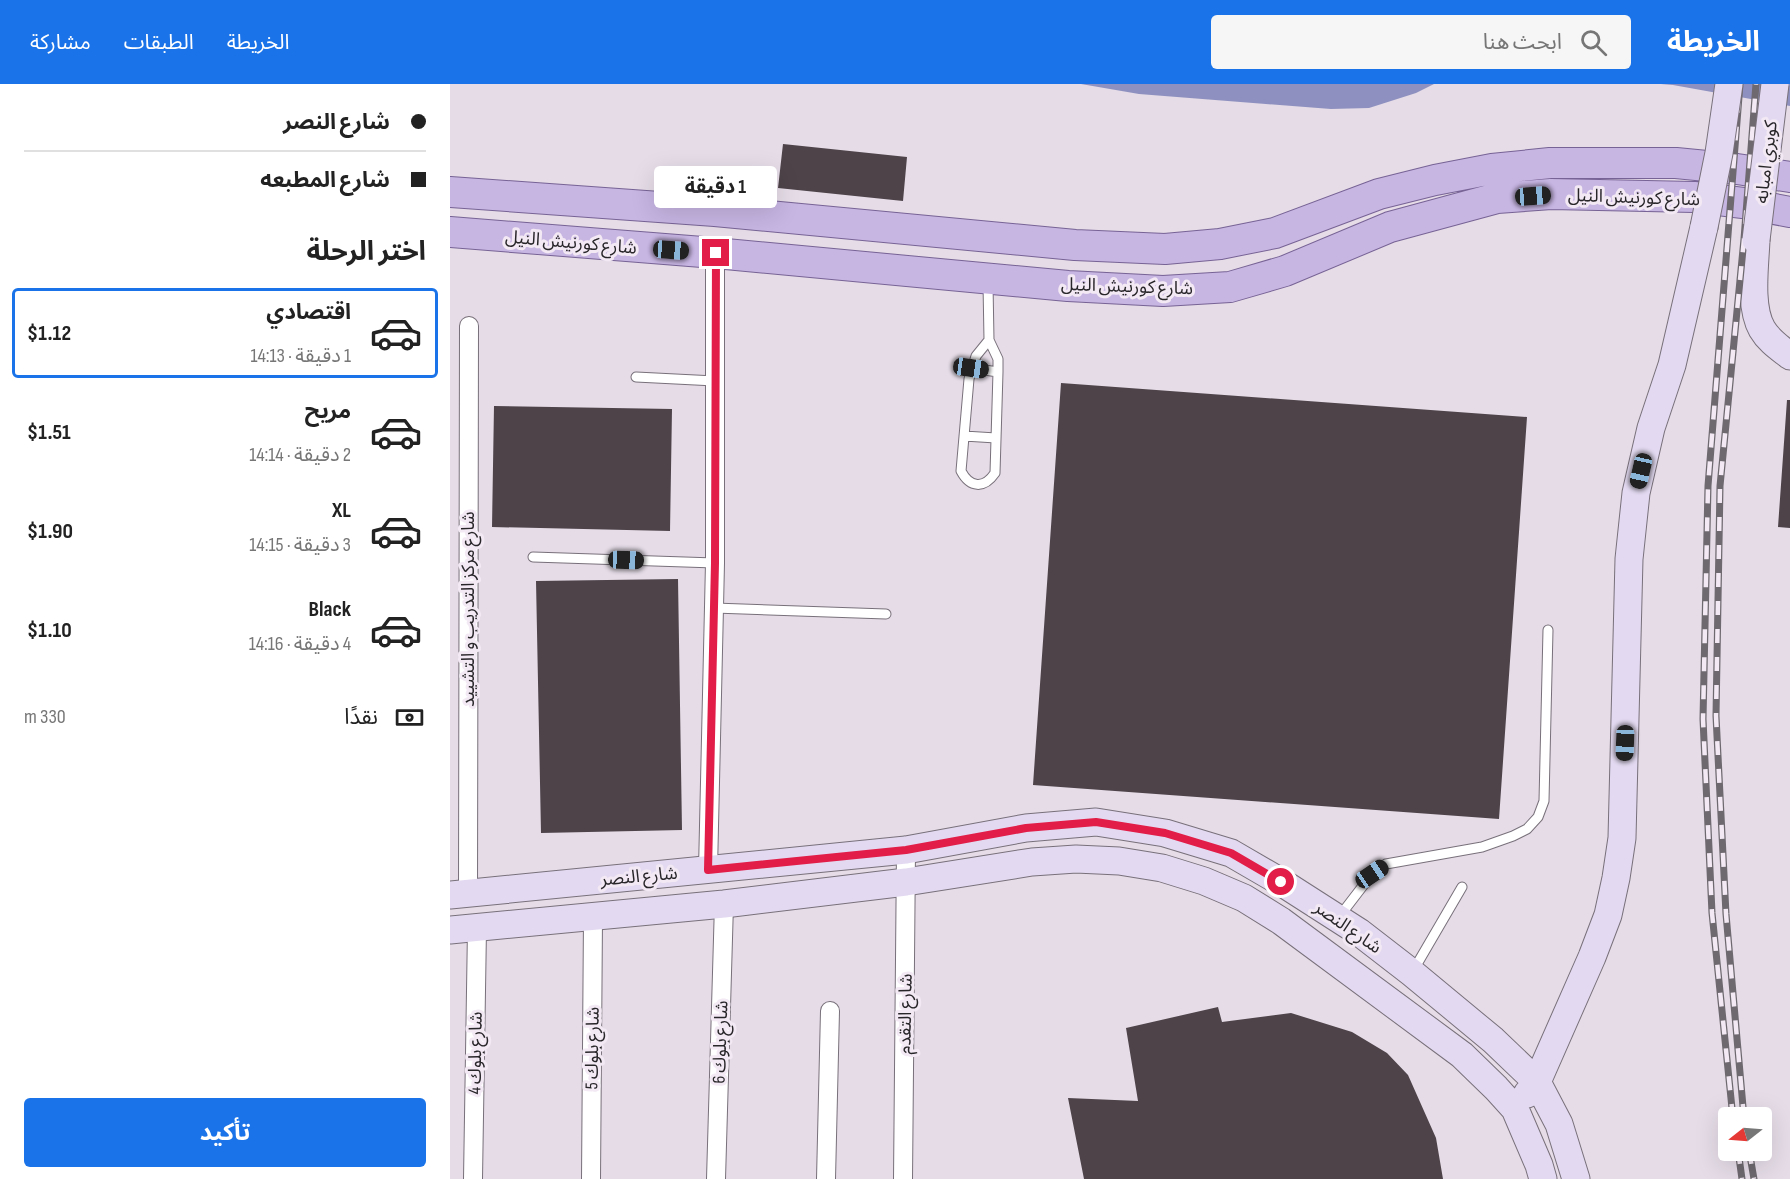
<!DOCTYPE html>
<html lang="ar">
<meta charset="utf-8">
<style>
body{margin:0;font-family:"Sofia Sans Condensed","Noto Sans Arabic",sans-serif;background:#f6f6f6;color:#222;direction:rtl;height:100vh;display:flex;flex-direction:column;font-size:22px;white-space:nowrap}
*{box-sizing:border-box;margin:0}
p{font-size:20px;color:#767676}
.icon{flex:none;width:33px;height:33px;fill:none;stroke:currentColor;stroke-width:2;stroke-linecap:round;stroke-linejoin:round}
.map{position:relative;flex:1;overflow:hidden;direction:ltr}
.drawer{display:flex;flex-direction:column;background:#fff;width:450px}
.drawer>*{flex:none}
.top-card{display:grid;align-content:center;height:132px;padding:0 24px;background:#fff}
.needle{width:39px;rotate:253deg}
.buttons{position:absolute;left:1268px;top:1023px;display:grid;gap:12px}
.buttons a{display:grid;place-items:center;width:54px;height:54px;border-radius:6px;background:#fff;box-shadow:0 6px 24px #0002;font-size:30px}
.end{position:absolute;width:27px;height:27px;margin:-14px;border:8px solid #e11d48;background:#fff;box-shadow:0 0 0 3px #fff}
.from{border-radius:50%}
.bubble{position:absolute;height:42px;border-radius:6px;background:#fff;box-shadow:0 6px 24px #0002;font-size:20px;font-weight:700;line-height:42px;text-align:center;direction:rtl}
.car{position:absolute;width:18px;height:36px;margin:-18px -9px;border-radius:8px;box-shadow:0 0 4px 2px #0007;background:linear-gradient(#222 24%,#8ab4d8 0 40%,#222 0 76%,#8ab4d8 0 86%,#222 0)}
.top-card b{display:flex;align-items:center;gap:21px;height:57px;font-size:22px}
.top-card b+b{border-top:2px solid #e0e0e0}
.top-card i{width:15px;height:15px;background:#222}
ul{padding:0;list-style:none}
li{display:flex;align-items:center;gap:18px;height:90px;margin:0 12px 9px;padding:0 12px;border:3px solid transparent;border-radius:6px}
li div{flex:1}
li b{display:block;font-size:22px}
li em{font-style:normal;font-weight:700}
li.selected{border-color:#1a73e8}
li>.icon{width:54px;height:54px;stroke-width:1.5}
h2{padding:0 24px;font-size:27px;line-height:72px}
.pay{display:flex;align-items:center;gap:15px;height:66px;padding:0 24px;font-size:22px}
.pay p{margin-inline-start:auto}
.button{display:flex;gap:12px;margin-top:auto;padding:12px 24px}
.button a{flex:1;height:69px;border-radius:6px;background:#1a73e8;color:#fff;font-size:24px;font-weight:700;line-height:69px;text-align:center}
header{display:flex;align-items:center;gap:36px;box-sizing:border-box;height:84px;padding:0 30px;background:#1a73e8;color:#fff}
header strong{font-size:28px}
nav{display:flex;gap:33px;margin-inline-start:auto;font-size:21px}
.search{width:420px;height:54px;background:#f6f6f6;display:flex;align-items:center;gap:15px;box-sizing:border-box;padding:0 21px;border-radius:6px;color:#767676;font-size:22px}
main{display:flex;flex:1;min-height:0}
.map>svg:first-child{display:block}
.water{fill:#8e91bf}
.building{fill:#4d4349}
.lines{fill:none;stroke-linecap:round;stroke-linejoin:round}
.lane-casing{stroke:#78707a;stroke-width:11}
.street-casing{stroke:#78707a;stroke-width:20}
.secondary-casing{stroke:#78707a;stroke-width:29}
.primary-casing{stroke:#776395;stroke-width:32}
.lane{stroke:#fff;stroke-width:9}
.street{stroke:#fff;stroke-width:18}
.secondary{stroke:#e3daf1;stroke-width:27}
.primary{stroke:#c7b5e2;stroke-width:30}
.rail-casing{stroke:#6e686f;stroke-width:7}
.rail{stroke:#f2e9f4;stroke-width:4.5;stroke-dasharray:14;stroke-linecap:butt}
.secondary-bridge-casing{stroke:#78707a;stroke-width:29;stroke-linecap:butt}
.secondary-bridge{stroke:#e3daf1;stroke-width:27}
.route{stroke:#e11d48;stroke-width:8}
.labels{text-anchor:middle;stroke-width:6;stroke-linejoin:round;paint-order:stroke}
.street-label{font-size:18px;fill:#29262a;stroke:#f2e9f4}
</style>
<header>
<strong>الخريطة</strong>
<div class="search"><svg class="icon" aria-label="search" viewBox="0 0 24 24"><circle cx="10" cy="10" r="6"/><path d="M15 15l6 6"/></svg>ابحث هنا</div>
<nav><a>الخريطة</a><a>الطبقات</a><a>مشاركة</a></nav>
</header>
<main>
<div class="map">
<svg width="1340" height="1095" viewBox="0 0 1340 1095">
<rect width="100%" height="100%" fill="#e5dce7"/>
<path class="water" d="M631 0H984L966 9 919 24 881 25 689 10Z
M1211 0H1340V22L1223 1Z"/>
<path class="building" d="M333 60 457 73 453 117 328 104Z
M611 299 1077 333 1049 735 583 701Z
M1337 316H1340V444L1328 443Z
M44 322 222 325 220 447 42 443Z
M228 495 232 746 91 749 86 497Z
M768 923 772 938 841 929 902 948 937 969 958 991 986 1054 993 1095H634L618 1014 688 1017 676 944Z"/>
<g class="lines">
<g class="lane-casing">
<path id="lane" d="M538 200 539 256
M539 256 548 275V288L545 389C534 405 520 404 511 387L519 295 526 272Z
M521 284 548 288
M186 293 265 297
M514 352 546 354
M83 473 265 479
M264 524 436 530
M889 833 922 790 936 780 1032 763 1063 752 1077 745 1088 733 1094 717 1098 546
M963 887 1012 803"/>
</g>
<g class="street-casing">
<path id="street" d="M258 786 265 479V169
M18 809 19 242
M23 1095 27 844
M141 1095 143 834
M266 1095 274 820
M376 1095 380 927
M453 1095 456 766"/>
</g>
<g class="secondary-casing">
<path id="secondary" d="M1306 156C1305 182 1299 222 1312 245 1319 257 1330 264 1340 272
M0 811 456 766 576 744 646 738 715 749 781 769 831 798 909 848 962 889 1043 956 1087 998 1109 1040 1126 1095
M0 846 274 820 456 798 582 778 626 775 669 777 712 784 754 797 794 814 831 837 1012 971 1046 1004 1065 1025 1089 1081 1093 1095
M1077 1010 1087 998 1142 873 1158 831 1166 794 1172 754 1179 475 1186 409 1201 344 1222 281 1254 143"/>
</g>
<g class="primary-casing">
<path id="primary" d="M0 108 265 127 625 161 715 165 770 160 825 149 929 110 985 96 1042 85 1100 79H1226L1287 85 1340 93
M0 148 265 169 618 202 713 207 780 203 835 187 940 143 1047 114 1101 110 1244 113 1293 119 1340 128"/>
</g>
<use href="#lane" class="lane"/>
<use href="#street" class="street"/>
<use href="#secondary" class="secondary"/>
<use href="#primary" class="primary"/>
<g class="rail-casing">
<path id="rail" d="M1283 1034 1262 829 1253 635 1258 402 1290 0
M1294 1034 1276 830 1266 632 1270 402 1294 155 1306 0
M1288 1066 1292 1095
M1299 1066 1304 1095"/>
</g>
<use href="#rail" class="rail"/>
<g class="secondary-bridge-casing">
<path id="secondary-bridge" d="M1254 143 1269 69 1279 0
M1306 156 1325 0"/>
</g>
<use href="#secondary-bridge" class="secondary-bridge"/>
</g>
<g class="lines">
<path class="route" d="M266 169 265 479 258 786 456 766 576 744 646 738 715 749 781 769 831 798"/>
</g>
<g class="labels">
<g class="street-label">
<text transform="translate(1316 78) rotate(-83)" y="6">كوبري امبابه</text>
<text transform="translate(1184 113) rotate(2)" y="6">شارع كورنيش النيل</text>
<text transform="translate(121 158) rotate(5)" y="6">شارع كورنيش النيل</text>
<text transform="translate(677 202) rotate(2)" y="6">شارع كورنيش النيل</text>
<text transform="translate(18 525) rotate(-90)" y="6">شارع مركز التدريب و التشييد</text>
<text transform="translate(189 792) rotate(-5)" y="6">شارع النصر</text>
<text transform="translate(898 843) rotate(35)" y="6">شارع النصر</text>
<text transform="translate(455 930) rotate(-89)" y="6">شارع التقدم</text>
<text transform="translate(270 958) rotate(-88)" y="6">شارع بلوك 6</text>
<text transform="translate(142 964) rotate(-89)" y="6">شارع بلوك 5</text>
<text transform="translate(25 969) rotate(-89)" y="6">شارع بلوك 4</text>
</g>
</g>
</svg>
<div class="buttons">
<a><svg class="needle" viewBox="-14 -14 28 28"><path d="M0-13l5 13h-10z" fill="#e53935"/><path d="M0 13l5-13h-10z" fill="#767676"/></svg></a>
</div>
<i class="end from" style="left:831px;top:798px"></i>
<i class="end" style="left:266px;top:169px"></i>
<div class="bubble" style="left:204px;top:82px;width:123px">1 دقيقة</div>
<i class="car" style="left:1083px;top:112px;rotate:86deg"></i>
<i class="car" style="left:221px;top:166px;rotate:94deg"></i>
<i class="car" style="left:521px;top:284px;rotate:98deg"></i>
<i class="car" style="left:1191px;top:387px;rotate:193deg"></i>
<i class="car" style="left:176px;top:476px;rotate:92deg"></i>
<i class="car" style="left:1175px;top:659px;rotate:182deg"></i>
<i class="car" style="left:922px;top:790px;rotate:56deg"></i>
</div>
<section class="drawer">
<div class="top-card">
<b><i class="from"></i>شارع النصر</b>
<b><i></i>شارع المطبعه</b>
</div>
<h2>اختر الرحلة</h2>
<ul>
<li class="selected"><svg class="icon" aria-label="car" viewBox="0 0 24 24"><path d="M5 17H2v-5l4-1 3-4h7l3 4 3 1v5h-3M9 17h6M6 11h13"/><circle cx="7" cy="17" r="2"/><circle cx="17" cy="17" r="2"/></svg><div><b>اقتصادي</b><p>1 دقيقة · 14:13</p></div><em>$1.12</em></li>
<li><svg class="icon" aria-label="car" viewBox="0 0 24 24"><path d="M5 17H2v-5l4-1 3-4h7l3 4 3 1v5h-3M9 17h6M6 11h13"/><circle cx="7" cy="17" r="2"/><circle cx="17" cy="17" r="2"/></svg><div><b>مريح</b><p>2 دقيقة · 14:14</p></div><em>$1.51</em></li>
<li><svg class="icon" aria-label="car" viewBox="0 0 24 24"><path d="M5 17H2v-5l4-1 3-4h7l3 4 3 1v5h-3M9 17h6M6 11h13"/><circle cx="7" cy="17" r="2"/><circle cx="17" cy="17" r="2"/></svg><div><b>XL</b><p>3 دقيقة · 14:15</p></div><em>$1.90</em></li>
<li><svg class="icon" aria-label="car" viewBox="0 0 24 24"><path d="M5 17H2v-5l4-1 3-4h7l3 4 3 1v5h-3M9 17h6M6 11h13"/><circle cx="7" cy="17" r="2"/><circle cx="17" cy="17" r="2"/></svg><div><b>Black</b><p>4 دقيقة · 14:16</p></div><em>$1.10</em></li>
</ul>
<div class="pay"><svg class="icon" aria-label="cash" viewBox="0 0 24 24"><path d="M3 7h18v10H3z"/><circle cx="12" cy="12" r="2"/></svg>نقدًا<p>330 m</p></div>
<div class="button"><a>تأكيد</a></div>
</section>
</main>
